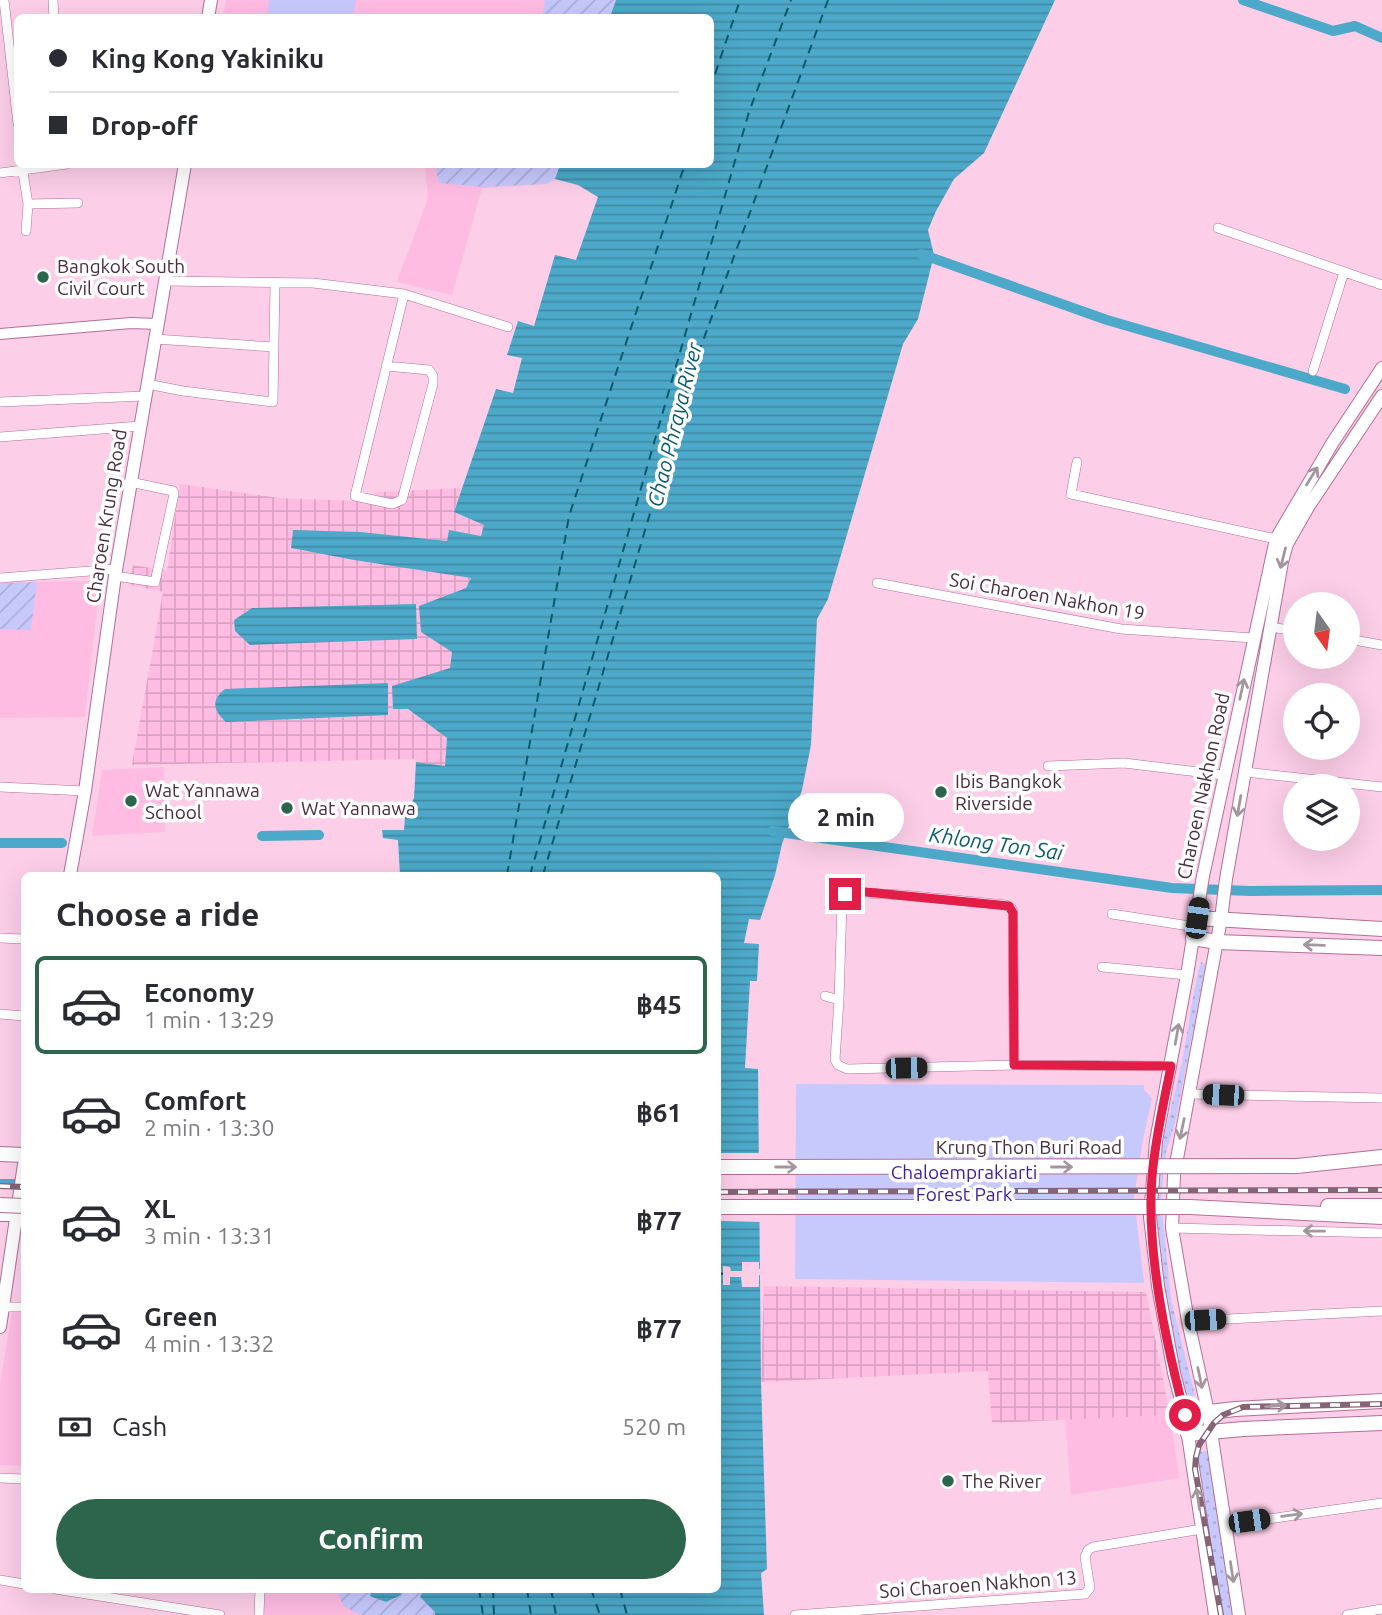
<!DOCTYPE html>
<meta charset="utf-8">
<style>
body{margin:0;font-family:Ubuntu,sans-serif;background:#f2f2f3;color:#2b2b33;height:100vh;display:flex;flex-direction:column;font-size:26px;white-space:nowrap}
*{box-sizing:border-box;margin:0}
p{font-size:23px;color:#7c7c81}
.icon{flex:none;width:38px;height:38px;fill:none;stroke:currentColor;stroke-width:2;stroke-linecap:round;stroke-linejoin:round}
.map{position:relative;flex:1;overflow:hidden}
.drawer{position:absolute;left:21px;top:872px;width:700px;height:721px;display:flex;flex-direction:column;background:#fff;border-radius:10px;box-shadow:0 7px 28px #0002}
.drawer>*{flex:none}
.top-card{position:absolute;left:14px;top:14px;width:700px;height:154px;border-radius:10px;box-shadow:0 7px 28px #0002;display:grid;align-content:center;height:154px;padding:0 35px;background:#fff}
.needle{width:46px;rotate:166deg}
.tools{position:absolute;left:1283px;top:592px;display:grid;gap:14px}
.tools a{display:grid;place-items:center;width:77px;height:77px;border-radius:50%;background:#fff;box-shadow:0 7px 28px #0002;font-size:35px}
.end{position:absolute;width:32px;height:32px;margin:-16px;border:9px solid #e11d48;background:#fff;box-shadow:0 0 0 4px #fff}
.from{border-radius:50%}
.bubble{position:absolute;height:49px;border-radius:24px;background:#fff;box-shadow:0 7px 28px #0002;font-size:23px;font-weight:700;line-height:49px;text-align:center}
.car{position:absolute;width:21px;height:42px;margin:-21px -10px;border-radius:9px;box-shadow:0 0 5px 2px #0007;background:linear-gradient(#222 24%,#8ab4d8 0 40%,#222 0 76%,#8ab4d8 0 86%,#222 0)}
.top-card b{display:flex;align-items:center;gap:24px;height:66px;font-size:26px}
.top-card b+b{border-top:2px solid #e1e1e2}
.top-card i{width:18px;height:18px;background:#2b2b33}
ul{padding:0;list-style:none}
li{display:flex;align-items:center;gap:21px;height:98px;margin:0 14px 10px;padding:0 21px;border:4px solid transparent;border-radius:10px}
li div{flex:1}
li b{display:block;font-size:26px}
li em{font-style:normal;font-weight:700}
li.active{border-color:#2c654c}
li>.icon{width:63px;height:63px;stroke-width:1.5}
h2{padding:0 35px;font-size:32px;line-height:84px}
.pay{display:flex;align-items:center;gap:18px;height:77px;padding:0 35px;font-size:26px}
.pay p{margin-inline-start:auto}
.primary-button{display:flex;gap:14px;margin-top:auto;padding:14px 35px}
.primary-button a{flex:1;height:80px;border-radius:42px;background:#2c654c;color:#fff;font-size:28px;font-weight:700;line-height:80px;text-align:center}
.map>svg:first-child{display:block}
.built{fill:#ffbce3}
.industrial{fill:url(#industrial-grid)}
.grass{fill:url(#grass-dots)}
.park{fill:#c7c9fd}
.garden{fill:url(#garden-furrows)}
.water{fill:url(#water-rules)}
.pier{fill:#fccee8}
.lines{fill:none;stroke-linecap:round;stroke-linejoin:round}
.canal{stroke:#4ca9c9;stroke-width:10}
.ferry{stroke:#095a70;stroke-width:2;stroke-dasharray:9 7;stroke-linecap:butt}
.minor-casing{stroke:#b46e98;stroke-width:10}
.tertiary-casing{stroke:#b46e98;stroke-width:12}
.secondary-casing{stroke:#b46e98;stroke-width:14}
.primary-casing{stroke:#b46e98;stroke-width:16}
.minor{stroke:#fff;stroke-width:9}
.tertiary{stroke:#fff;stroke-width:10}
.secondary{stroke:#fff;stroke-width:12}
.primary{stroke:#fff;stroke-width:14}
.rail-casing{stroke:#866377;stroke-width:6}
.rail{stroke:#fff;stroke-width:3.5;stroke-dasharray:10;stroke-linecap:butt}
.primary-bridge-casing{stroke:#b46e98;stroke-width:16;stroke-linecap:butt}
.primary-bridge{stroke:#fff;stroke-width:14}
.oneway{stroke:#a4969e}
.route{stroke:#e11d48;stroke-width:9}
.poi-dot{fill:#2c654c;stroke:#fff;stroke-width:2.5}
.labels{text-anchor:middle;stroke-width:7;stroke-linejoin:round;paint-order:stroke}
.poi-label{font-size:19px;fill:#4a2c3e;stroke:#fff;text-anchor:start}
.street-label{font-size:19px;fill:#4a2c3e;stroke:#fff}
.park-label{font-size:19px;fill:#3d1ca3;stroke:#fff}
.water-label{font-size:21px;font-style:italic;fill:#095a70;stroke:#fff}
</style>
<div class="map">
<svg width="1382" height="1615" viewBox="0 0 1382 1615">
<defs>
<pattern id="industrial-grid" width="8" height="8" patternUnits="userSpaceOnUse" patternTransform="scale(1.75)"><rect width="8" height="8" fill="#ffbce3"/><path d="M0 4h8M4 0v8" fill="none" stroke="#dca2c4"/></pattern>
<pattern id="grass-dots" width="8" height="8" patternUnits="userSpaceOnUse" patternTransform="scale(1.75)"><rect width="8" height="8" fill="#c7c9fd"/><path d="M2 2h.1M6 6h.1" fill="none" stroke="#acadda" stroke-width="1.8" stroke-linecap="round"/></pattern>
<pattern id="garden-furrows" width="10" height="10" patternUnits="userSpaceOnUse" patternTransform="scale(1.75)"><rect width="10" height="10" fill="#c7c9fd"/><path d="M-1 1l2-2M0 10L10 0M9 11l2-2" fill="none" stroke="#acadda"/></pattern>
<pattern id="water-rules" width="6" height="5" patternUnits="userSpaceOnUse" patternTransform="scale(1.75)"><rect width="6" height="5" fill="#4ca9c9"/><path d="M0 2.5h6" fill="none" stroke="#418aa5"/></pattern>
</defs>
<rect width="100%" height="100%" fill="#fccee8"/>
<path class="built" d="M226 0H616L610 18H223Z
M425 165H560L555 179 546 184 482 188 452 295 397 282 428 198Z
M100 581 85 717 0 718V582Z
M164 767 165 832 92 836 102 770Z
M12 1311 24 1312V1466L0 1465V1384Z
M1170 1415 1179 1478 1071 1495 1065 1419Z
M265 1589H424L421 1598 435 1615H263Z"/>
<path class="industrial" d="M180 484 279 498 359 501 379 492 461 488 454 512 484 525 481 536 449 530 447 541 396 536 392 564 471 578 467 588 450 668 408 709 447 738 445 766 416 762 415 759 132 765 163 592 130 585 133 565 167 571Z
M764 1286 1146 1292 1170 1415 992 1423 988 1371 761 1382Z"/>
<path class="grass" d="M1201 962 1206 964 1175 1123 1166 1152 1161 1201 1171 1300 1195 1395 1189 1400 1185 1396C1173 1338 1160 1275 1156 1216 1153 1163 1172 1109 1183 1057 1189 1025 1192 994 1201 962Z
M1209 1451 1235 1615H1218L1194 1452Z"/>
<path class="park" d="M269 0H356L353 17H267Z
M796 1084 1144 1085V1090L1152 1098 1143 1139 1134 1198 1144 1283 795 1279Z"/>
<path class="garden" d="M545 0H616L610 17H542Z
M435 165H560L555 179 546 184 482 187 439 183Z
M37 582 31 630 0 629V583Z
M337 1589H424L421 1598 435 1612V1615H361L343 1606Z"/>
<path class="water" d="M616 0H1055L984 153 954 179 936 211 928 230 934 255 918 319 903 344 828 599 817 619 811 745 802 790 782 844 775 875 760 920 749 919 744 943 759 944 757 981H750L745 1068 758 1069 761 1382 767 1569 761 1573 764 1615H435V1612L420 1597 424 1589H718V875H400L398 840 383 838 382 830H404L405 817 414 798 416 762 445 766 447 738 408 709H393L392 686 450 668 452 652 421 632 419 606 466 588 471 578 354 560 291 548 293 530 360 532 447 541 449 530 481 536 484 525 454 512 496 389 513 393 522 358 507 355 518 321 534 326 555 255 576 260 598 197 578 185 555 179 560 165 710 164V18L610 17Z
M416 604 417 639 250 645 235 631 234 620 252 608Z
M388 683V715L226 722C214 711 210 701 225 689Z
M372 1589H400L401 1595 386 1602 370 1596Z"/>
<path class="pier" d="M718 1153H762L763 1222 718 1221Z
M742 1262H759V1269H763V1275H759V1287H742L741 1277H730V1285H723V1266L730 1267 731 1271H742Z"/>
<g class="lines">
<path class="canal" d="M1243 0 1333 31 1355 26 1382 38
M921 254 1107 320 1345 389
M772 831 1172 888 1250 891 1382 890
M262 836 319 835
M0 843H62
M0 1184H24"/>
<path class="ferry" d="M710 89 740 0
M507 875 569 516 685 164
M530 875 749 112 791 0
M543 875 693 368 828 0
M718 1273 723 1274
M479 1589 483 1615
M493 1589 494 1615
M527 1589 531 1615
M551 1589 556 1615
M591 1589 600 1615
M620 1589 627 1615"/>
<g class="minor-casing">
<path id="minor" d="M4 0 18 124
M53 0 54 18
M22 166 28 204 26 231
M0 173 67 164
M28 204 78 203
M1218 228 1382 285
M165 281 313 283 404 294 508 327
M155 339 274 347
M386 366 429 370 433 376V384L402 500 392 504 355 496 404 294
M1313 371 1344 272
M147 384 183 391 273 402 275 283
M0 402 145 396
M0 437 140 426
M1077 462 1071 494 1276 539
M115 576 155 582 174 494 173 491 130 482
M0 578 116 569
M877 583 1121 629 1253 638
M1270 627 1295 631
M1348 639 1382 645
M1048 766 1124 763 1223 775
M1245 772 1382 787
M0 787 85 791
M1112 914 1196 927
M0 938 24 939
M1102 967 1187 975
M825 996 839 1000 835 1060 838 1065 847 1069 1014 1065
M839 1000 842 902 847 892 903 895 1006 905 1012 909 1013 913 1014 1065 1171 1066
M0 1014 24 1016
M1190 1094 1382 1098
M1172 1228 1382 1233
M4 1307H24
M1188 1321 1382 1311
M0 1478 24 1479
M1225 1525 1382 1503
M0 1580 24 1584
M55 1589 220 1615
M259 1615 260 1589
M795 1615 1085 1594 1090 1588 1085 1557 1088 1550 1093 1547 1202 1529
M1347 1615 1382 1609"/>
</g>
<g class="tertiary-casing">
<path id="tertiary" d="M0 334 131 323 158 324"/>
</g>
<g class="secondary-casing">
<path id="secondary" d="M208 18 211 0
M70 875 85 791 115 576 185 164
M0 1327 24 1164
M1215 1615 1185 1415 1174 1373 1158 1286 1150 1217 1156 1141 1187 975 1203 876 1276 539 1333 442 1382 368
M1239 1615 1208 1412 1188 1321 1172 1228 1174 1175 1221 919 1226 879 1282 562 1287 544 1308 507 1382 396"/>
</g>
<g class="primary-casing">
<path id="primary" d="M1197 918 1382 929
M1193 938 1217 942 1382 948
M0 1154 24 1155
M1297 1166 1382 1157
M1328 1206H1382
M1190 1207 1382 1217
M0 1214H17
M1185 1415 1235 1409 1382 1401
M1188 1434 1243 1429 1382 1423"/>
</g>
<use href="#minor" class="minor"/>
<use href="#tertiary" class="tertiary"/>
<use href="#secondary" class="secondary"/>
<use href="#primary" class="primary"/>
<g class="rail-casing">
<path id="rail" d="M0 1186 24 1187
M718 1192 1382 1190
M1221 1615 1195 1469 1196 1457 1199 1445 1214 1423 1223 1415 1243 1407 1382 1404"/>
</g>
<use href="#rail" class="rail"/>
<g class="primary-bridge-casing">
<path id="primary-bridge" d="M718 1167 1297 1166
M0 1205 24 1206
M718 1207H1190"/>
</g>
<use href="#primary-bridge" class="primary-bridge"/>
</g>
<defs><path id="oneway-shaft" d="M-6 0H5M1.5-3L5.5 0L1.5 3" fill="none" stroke-width="1.6" stroke-linecap="round" stroke-linejoin="round" transform="scale(1.75)"/></defs>
<g class="oneway">
<use href="#oneway-shaft" transform="translate(1312 476) rotate(-58)"/>
<use href="#oneway-shaft" transform="translate(1283 558) rotate(104)"/>
<use href="#oneway-shaft" transform="translate(1242 689) rotate(-78)"/>
<use href="#oneway-shaft" transform="translate(1239 806) rotate(100)"/>
<use href="#oneway-shaft" transform="translate(1314 945) rotate(-178)"/>
<use href="#oneway-shaft" transform="translate(1177 1034) rotate(-80)"/>
<use href="#oneway-shaft" transform="translate(1182 1129) rotate(102)"/>
<use href="#oneway-shaft" transform="translate(786 1167)"/>
<use href="#oneway-shaft" transform="translate(1062 1167)"/>
<use href="#oneway-shaft" transform="translate(1314 1231) rotate(-179)"/>
<use href="#oneway-shaft" transform="translate(1200 1378) rotate(78)"/>
<use href="#oneway-shaft" transform="translate(1276 1406) rotate(-4)"/>
<use href="#oneway-shaft" transform="translate(1198 1499) rotate(-98)"/>
<use href="#oneway-shaft" transform="translate(1292 1515) rotate(-8)"/>
<use href="#oneway-shaft" transform="translate(1232 1572) rotate(81)"/>
</g>
<g class="lines">
<path class="route" d="M845 894 854 891 876 893 1009 906 1013 913 1014 1065 1171 1066C1164 1102 1155 1139 1152 1177 1146 1251 1166 1344 1185 1415"/>
</g>
<g class="poi-dot">
<circle cx="43" cy="277" r="7"/>
<circle cx="941" cy="792" r="7"/>
<circle cx="131" cy="801" r="7"/>
<circle cx="287" cy="808" r="7"/>
<circle cx="948" cy="1481" r="7"/>
</g>
<g class="labels">
<g class="poi-label">
<text x="57" y="273">Bangkok South<tspan x="57" dy="22">Civil Court</tspan></text>
<text x="955" y="788">Ibis Bangkok<tspan x="955" dy="22">Riverside</tspan></text>
<text x="145" y="797">Wat Yannawa<tspan x="145" dy="22">School</tspan></text>
<text x="301" y="815">Wat Yannawa</text>
<text x="962" y="1488">The River</text>
</g>
<g class="street-label">
<text transform="translate(106 516) rotate(-81)" y="7">Charoen Krung Road</text>
<text transform="translate(1047 596) rotate(10)" y="7">Soi Charoen Nakhon 19</text>
<text transform="translate(1203 786) rotate(-78)" y="7">Charoen Nakhon Road</text>
<text x="1029" y="1154">Krung Thon Buri Road</text>
<text transform="translate(978 1584) rotate(-4)" y="7">Soi Charoen Nakhon 13</text>
</g>
<g class="park-label">
<text x="964" y="1179">Chaloemprakiarti<tspan x="964" dy="22">Forest Park</tspan></text>
</g>
<g class="water-label">
<text transform="translate(675 425) rotate(-76)" y="7">Chao Phraya River</text>
<text transform="translate(996 844) rotate(8)" y="7">Khlong Ton Sai</text>
</g>
</g>
</svg>
<div class="tools">
<a><svg class="needle" viewBox="-14 -14 28 28"><path d="M0-13l5 13h-10z" fill="#e53935"/><path d="M0 13l5-13h-10z" fill="#7c7c81"/></svg></a>
<a><svg class="icon" aria-label="locate" viewBox="0 0 24 24"><circle cx="12" cy="12" r="6"/><path d="M12 2v4M12 18v4M2 12h4M18 12h4"/></svg></a>
<a><svg class="icon" aria-label="layers" viewBox="0 0 24 24"><path d="M12 4l9 5-9 5-9-5zM3 14l9 5 9-5"/></svg></a>
</div>
<i class="end from" style="left:1185px;top:1415px"></i>
<i class="end" style="left:845px;top:894px"></i>
<div class="bubble" style="left:788px;top:793px;width:116px">2 min</div>
<i class="car" style="left:1197px;top:918px;rotate:8deg"></i>
<i class="car" style="left:906px;top:1068px;rotate:89deg"></i>
<i class="car" style="left:1223px;top:1095px;rotate:272deg"></i>
<i class="car" style="left:1205px;top:1320px;rotate:87deg"></i>
<i class="car" style="left:1249px;top:1521px;rotate:82deg"></i>
<div class="top-card">
<b><i class="from"></i>King Kong Yakiniku</b>
<b><i></i>Drop-off</b>
</div>
<section class="drawer">
<h2>Choose a ride</h2>
<ul>
<li class="active"><svg class="icon" aria-label="car" viewBox="0 0 24 24"><path d="M5 17H2v-5l4-1 3-4h7l3 4 3 1v5h-3M9 17h6M6 11h13"/><circle cx="7" cy="17" r="2"/><circle cx="17" cy="17" r="2"/></svg><div><b>Economy</b><p>1 min · 13:29</p></div><em>฿45</em></li>
<li><svg class="icon" aria-label="car" viewBox="0 0 24 24"><path d="M5 17H2v-5l4-1 3-4h7l3 4 3 1v5h-3M9 17h6M6 11h13"/><circle cx="7" cy="17" r="2"/><circle cx="17" cy="17" r="2"/></svg><div><b>Comfort</b><p>2 min · 13:30</p></div><em>฿61</em></li>
<li><svg class="icon" aria-label="car" viewBox="0 0 24 24"><path d="M5 17H2v-5l4-1 3-4h7l3 4 3 1v5h-3M9 17h6M6 11h13"/><circle cx="7" cy="17" r="2"/><circle cx="17" cy="17" r="2"/></svg><div><b>XL</b><p>3 min · 13:31</p></div><em>฿77</em></li>
<li><svg class="icon" aria-label="car" viewBox="0 0 24 24"><path d="M5 17H2v-5l4-1 3-4h7l3 4 3 1v5h-3M9 17h6M6 11h13"/><circle cx="7" cy="17" r="2"/><circle cx="17" cy="17" r="2"/></svg><div><b>Green</b><p>4 min · 13:32</p></div><em>฿77</em></li>
</ul>
<div class="pay"><svg class="icon" aria-label="cash" viewBox="0 0 24 24"><path d="M3 7h18v10H3z"/><circle cx="12" cy="12" r="2"/></svg>Cash<p>520 m</p></div>
<div class="primary-button"><a>Confirm</a></div>
</section>
</div>
